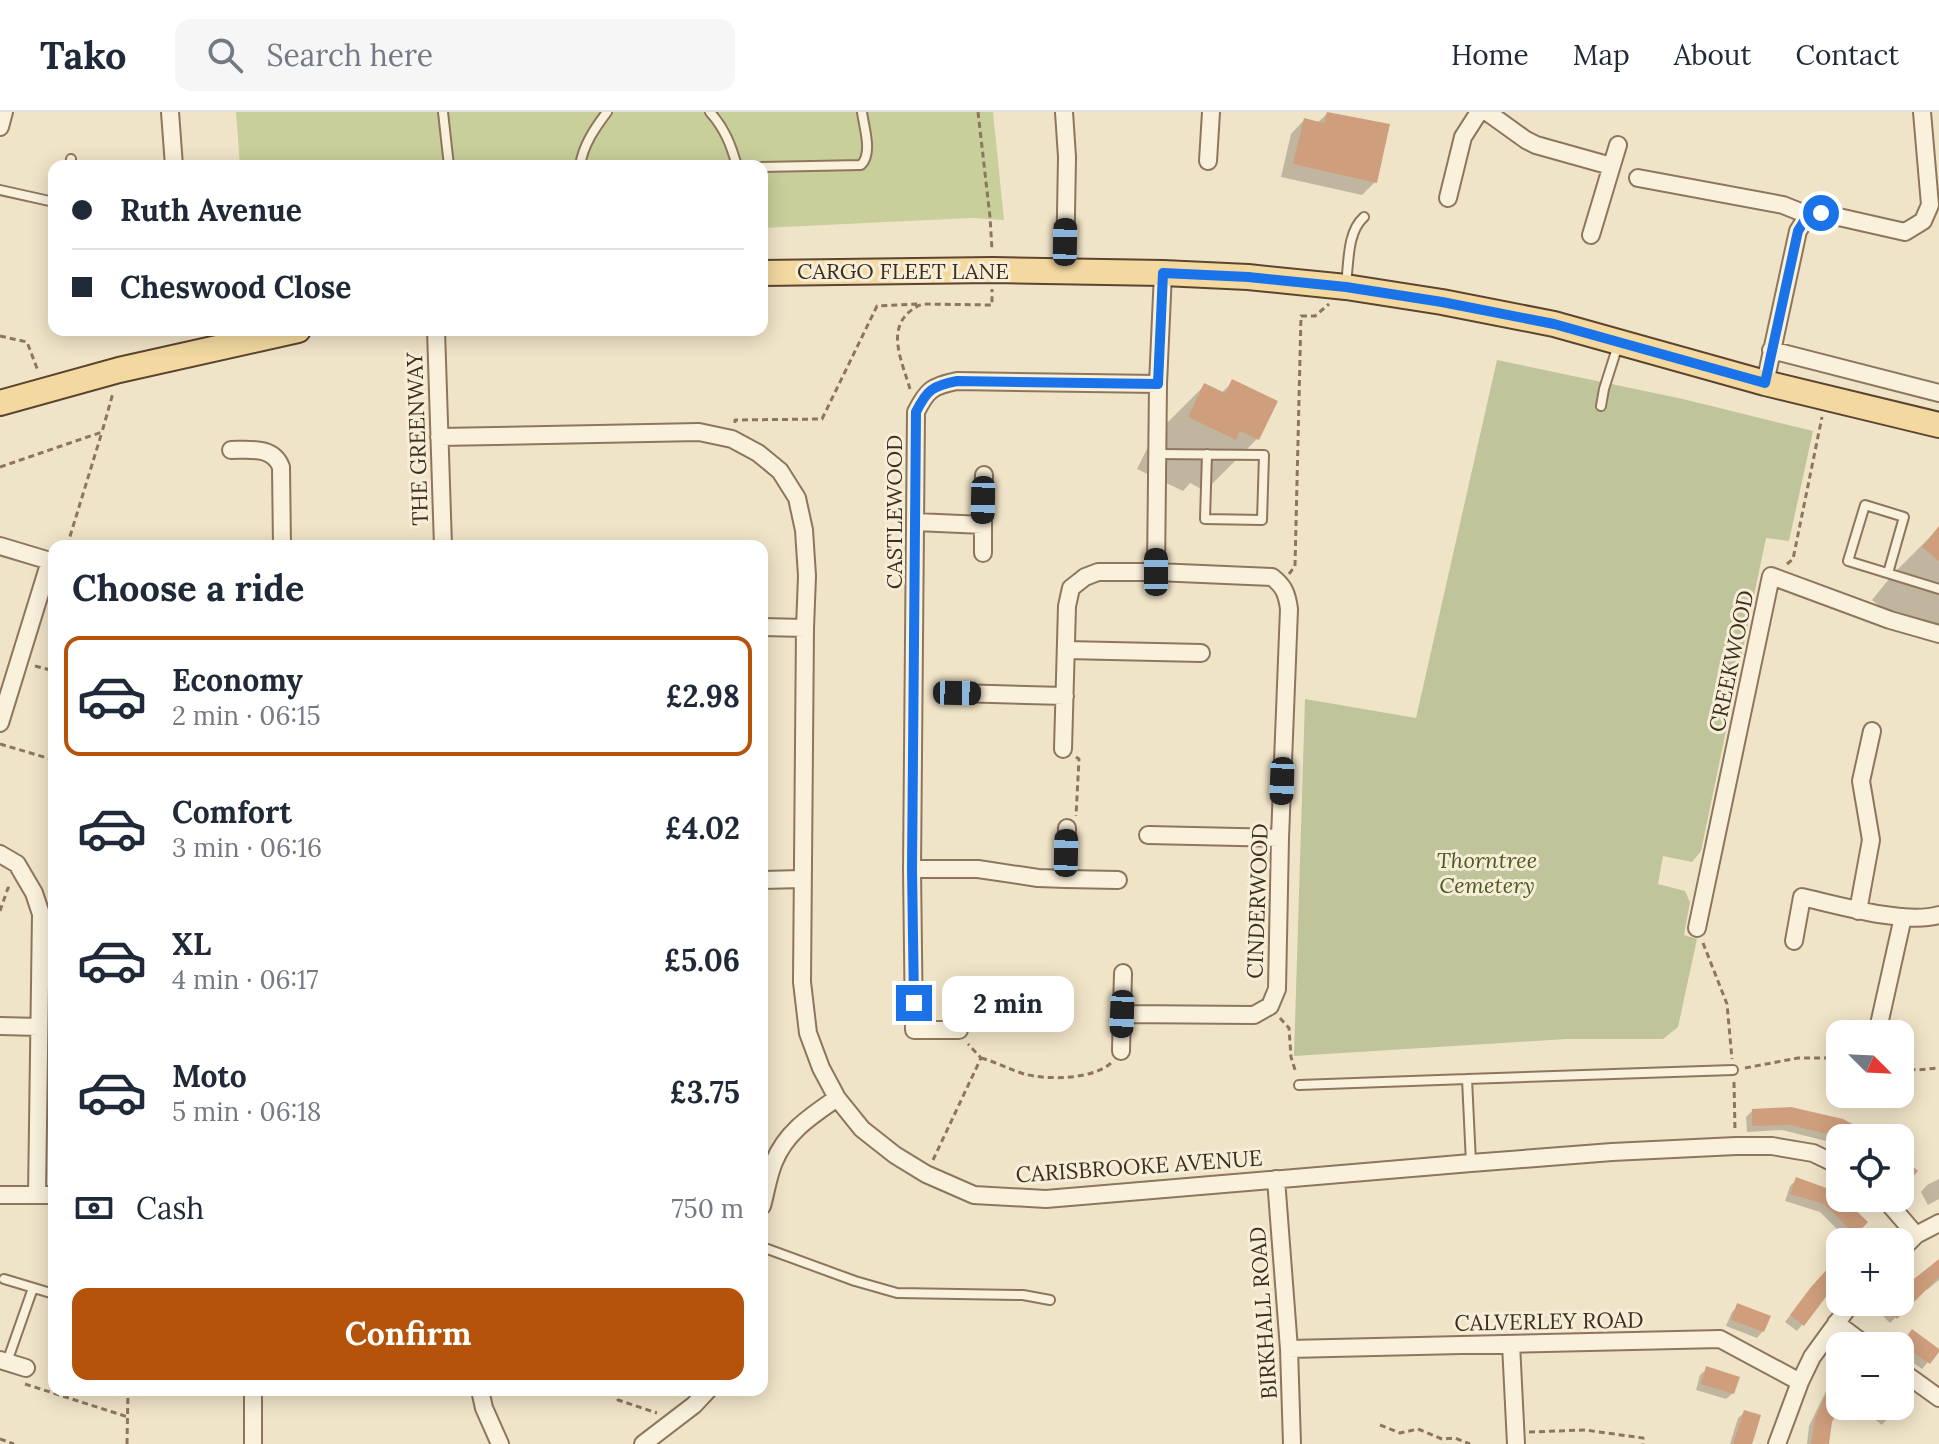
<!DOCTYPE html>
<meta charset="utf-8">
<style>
body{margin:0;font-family:Lora,serif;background:#f6f6f7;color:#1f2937;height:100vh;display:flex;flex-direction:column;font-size:30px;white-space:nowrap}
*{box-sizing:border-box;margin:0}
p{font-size:26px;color:#747a83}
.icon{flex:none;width:44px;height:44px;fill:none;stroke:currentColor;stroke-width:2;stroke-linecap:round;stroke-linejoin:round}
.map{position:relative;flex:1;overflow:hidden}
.details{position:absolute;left:48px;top:428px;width:720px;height:856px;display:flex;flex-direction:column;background:#fff;border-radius:16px;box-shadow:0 4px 20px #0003}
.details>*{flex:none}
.hud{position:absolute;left:48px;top:48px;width:720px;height:176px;border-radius:16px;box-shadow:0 4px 20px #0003;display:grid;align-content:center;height:176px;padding:0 24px;background:#fff}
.needle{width:52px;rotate:114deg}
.tools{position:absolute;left:1826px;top:908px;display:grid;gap:16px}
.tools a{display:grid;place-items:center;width:88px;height:88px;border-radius:16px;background:#fff;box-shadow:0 4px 20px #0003;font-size:40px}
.end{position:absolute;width:36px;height:36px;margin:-18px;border:10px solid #1a73e8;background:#fff;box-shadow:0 0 0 4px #fff}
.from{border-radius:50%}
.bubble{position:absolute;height:56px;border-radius:16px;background:#fff;box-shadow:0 4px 20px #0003;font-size:26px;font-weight:700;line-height:56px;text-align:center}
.car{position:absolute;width:24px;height:48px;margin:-24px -12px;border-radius:10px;box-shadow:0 0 6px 2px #0007;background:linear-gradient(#222 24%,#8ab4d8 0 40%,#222 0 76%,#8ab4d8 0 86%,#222 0)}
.hud b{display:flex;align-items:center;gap:28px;height:76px;font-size:30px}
.hud b+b{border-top:2px solid #e0e1e3}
.hud i{width:20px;height:20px;background:#1f2937}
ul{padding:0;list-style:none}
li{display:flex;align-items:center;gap:24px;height:120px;margin:0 16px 12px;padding:0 8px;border:4px solid transparent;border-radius:16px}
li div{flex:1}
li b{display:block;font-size:30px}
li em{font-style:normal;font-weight:700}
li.active{border-color:#b45309}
li>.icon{width:72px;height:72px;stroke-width:1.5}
h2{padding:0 24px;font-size:36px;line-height:96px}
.pay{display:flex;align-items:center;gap:20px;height:88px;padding:0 24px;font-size:30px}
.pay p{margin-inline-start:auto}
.button{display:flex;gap:16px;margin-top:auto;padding:16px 24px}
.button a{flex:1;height:92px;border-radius:16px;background:#b45309;color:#fff;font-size:32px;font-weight:700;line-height:92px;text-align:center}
header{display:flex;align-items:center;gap:48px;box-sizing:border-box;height:112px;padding:0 40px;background:#fff;border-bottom:2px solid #e0e1e3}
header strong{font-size:38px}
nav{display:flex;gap:44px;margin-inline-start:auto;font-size:28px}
.search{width:560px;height:72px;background:#f6f6f7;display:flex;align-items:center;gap:20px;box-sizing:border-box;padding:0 28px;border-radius:16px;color:#747a83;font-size:30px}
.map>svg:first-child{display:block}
.green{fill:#c9cf9b}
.cemetery{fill:#bfc49a}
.shadow{fill:#0003}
.building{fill:#cf9f7d}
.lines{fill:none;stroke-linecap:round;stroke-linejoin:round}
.service-casing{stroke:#8d765c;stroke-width:12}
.minor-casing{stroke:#8d765c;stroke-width:20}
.primary-casing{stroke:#5b4430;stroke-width:28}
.path{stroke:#8d765c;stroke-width:3;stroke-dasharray:6 4;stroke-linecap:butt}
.service{stroke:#faf1dc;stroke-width:8}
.minor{stroke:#faf1dc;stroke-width:16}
.primary{stroke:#f3d9a0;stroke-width:24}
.route{stroke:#1a73e8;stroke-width:10}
.labels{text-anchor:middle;stroke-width:6;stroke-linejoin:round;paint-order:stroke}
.street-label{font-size:22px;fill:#3d2e20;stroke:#f7eed8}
.park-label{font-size:22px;font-style:italic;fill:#4d5a26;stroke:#f7eed8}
</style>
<header>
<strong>Tako</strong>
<div class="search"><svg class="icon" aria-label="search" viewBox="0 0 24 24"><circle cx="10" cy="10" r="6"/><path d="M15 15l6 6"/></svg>Search here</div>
<nav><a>Home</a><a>Map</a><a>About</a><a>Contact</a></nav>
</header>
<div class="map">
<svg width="1939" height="1332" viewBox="0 0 1939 1332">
<rect width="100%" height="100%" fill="#f0e4c8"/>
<path class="green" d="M236 0H993L1004 108 971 106 762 116V54H240Z"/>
<path class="cemetery" d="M1497 248 1683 287 1813 319 1789 429 1766 426 1701 739 1692 750 1663 744 1658 772 1685 779 1690 790 1684 823 1697 827 1678 915 1663 927H1566L1294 944 1305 587 1416 606Z"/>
<path class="shadow" d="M1328 1 1375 70 1362 83 1281 65 1291 22 1304 8 1317 11Z
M1233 270 1275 290 1257 327 1205 379 1190 371 1183 379 1137 357 1153 325 1204 274 1221 281Z
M1939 416V517L1910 519 1872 488 1893 462Z
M1752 999 1875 1026H1840V1035L1830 1030 1782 1018 1747 1020 1746 1005Z
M1939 1067V1087L1928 1093 1921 1080 1927 1073Z
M1796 1068 1835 1080 1865 1110 1848 1128 1820 1100 1785 1089 1790 1074Z
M1840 1145V1166L1797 1219 1785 1210 1805 1184Z
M1939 1149V1168L1927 1178 1925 1176 1890 1211 1880 1201 1891 1190H1900V1181Z
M1738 1194 1763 1219 1757 1226 1726 1214 1732 1200Z
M1906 1226 1938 1238 1922 1257 1900 1241V1234Z
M1707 1257 1733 1281 1726 1287 1696 1278 1700 1263Z
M1834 1269 1840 1272V1289L1830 1310 1827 1332H1807L1809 1314 1828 1275Z
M1857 1294H1898L1882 1313Z
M1745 1300 1750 1332H1730L1738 1306Z"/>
<path class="building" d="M1327 0 1390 12 1377 71 1293 52 1304 6 1324 11Z
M1232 267 1278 289 1259 328 1240 319 1236 328 1188 305 1204 271 1225 281Z
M1939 414V449L1922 435Z
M1791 995 1843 1007 1879 1026H1844L1790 1013 1752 1014V997Z
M1900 1043 1918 1059 1900 1079Z
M1796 1065 1829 1077 1826 1086H1843L1868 1110 1856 1123 1824 1092 1790 1082Z
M1840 1143V1180L1834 1174 1804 1214 1790 1203 1811 1175Z
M1939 1147V1165L1897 1207 1881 1190H1900V1178Z
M1737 1191 1771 1204 1764 1220 1731 1208Z
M1912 1217 1939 1237V1240L1930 1252 1901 1232Z
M1840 1253V1294L1832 1310 1829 1332H1811L1815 1306Z
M1706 1254 1740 1265 1734 1282 1701 1272Z
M1744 1298 1761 1303 1756 1320 1752 1332H1733Z"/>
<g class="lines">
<g class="service-casing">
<path id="service" d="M443 0 449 54
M710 0C725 17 731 33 737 54
M70 54 71 47
M580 54C583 33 595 16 607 0
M762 55 861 53C873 41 864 16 862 0
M0 78 54 90
M1346 172C1349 150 1347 120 1364 105
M1601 294 1604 277 1618 233
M1157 342 1264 343 1262 408 1205 407 1207 342
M1888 461 1904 405 1865 393 1848 449 1939 477
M1299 973 1467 967
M1471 1051 1467 967 1733 958
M762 1135 855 1169 897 1181 1023 1183 1050 1188
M4 1167 54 1182
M7 1250 33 1176"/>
</g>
<g class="minor-casing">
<path id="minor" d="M170 0 174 54
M1064 0 1067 45 1065 159
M1487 0 1526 28 1536 33 1611 54
M0 15 4 0
M1208 49 1211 0
M1638 66 1783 93 1808 103 1821 101 1905 120 1923 109 1930 93 1922 0
M1448 86 1463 25 1479 0
M1591 123 1618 33
M436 218 443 434
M1771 238 1939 281
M1765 271 1798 119 1808 103
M439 325 699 320 732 327 758 341 780 359 797 386 804 418 807 464 805 516 802 870 808 921 821 956 837 986 862 1017 895 1043 926 1062 974 1083 1046 1087 1471 1051 1612 1040 1736 1034H1772L1813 1041 1840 1054
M231 338C250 338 273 334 281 355L282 434
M916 410 983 413 984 363
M983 413V441
M0 434 50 449 0 611
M1156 460 1158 272 1163 161
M762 515 805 516
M1066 538 1201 541
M957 581 1065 584
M1063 637 1067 494 1071 476 1085 465 1098 460H1156L1272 465C1284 474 1287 482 1289 497L1280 726 1277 877 1270 894 1254 903 1122 902
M1148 723 1280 726
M0 742 17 752 34 781 41 802 37 1083
M912 757H978L1038 766 1066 767 1067 716
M1066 767 1118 768
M762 768 802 767
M1858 799 1871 728 1861 669 1872 619
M1697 816 1771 464 1890 508 1939 522
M1794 829 1802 785C1837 793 1906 813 1939 803
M0 914 39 915
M1878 917 1903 805
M959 918H914L912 757 916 300C927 278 932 274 957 269L1158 272
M1121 939 1123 861
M1276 1067 1289 1237 1292 1332
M0 1083H54
M1884 1086 1916 1123
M762 1094C766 1080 768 1064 774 1050 786 1020 811 1004 837 986
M1900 1139 1916 1123 1939 1111
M1836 1211 1867 1234
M1511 1232 1516 1332
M1289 1237 1720 1227 1800 1270
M0 1248 26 1256
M1900 1258 1939 1286
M253 1278V1332
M480 1278 484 1296 500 1332
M643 1332 694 1293 708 1278
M1777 1332 1800 1270 1812 1245 1852 1190"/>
</g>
<g class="primary-casing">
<path id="primary" d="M762 161 993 158 1163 161 1248 165 1346 175 1442 190 1554 212 1765 271 1939 313
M0 291 119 258 298 218"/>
</g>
<path class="path" d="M978 0 990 105 992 138
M0 224 27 230 38 259
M910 277C901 246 882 210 922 192L992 193V177
M735 311V308L822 307 877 194 918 192
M0 355 102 320 113 281
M67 434 102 320
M1787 452 1793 447 1822 305
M1289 462 1295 454 1301 204H1315L1329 192
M35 554 54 559
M0 632 54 648
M1076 645 1079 647 1076 704
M0 799 8 776 12 777
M1703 831 1727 892 1732 947
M1280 906 1289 916 1291 945 1296 961
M981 946C996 950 1009 957 1024 962 1047 968 1092 968 1111 951
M1900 954 1916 958 1939 956
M1745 956 1798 946H1840
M1734 970 1735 1019
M933 1048 981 946 968 932
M25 1272 128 1305
M613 1278 618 1288 657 1301
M1380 1313 1400 1321 1418 1317 1442 1327 1455 1326 1470 1332
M1529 1320 1585 1318 1643 1326V1332
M0 1327 14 1332
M127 1332 128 1278"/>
<use href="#service" class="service"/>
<use href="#minor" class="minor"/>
<use href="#primary" class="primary"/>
</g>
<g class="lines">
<path class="route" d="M914 891 912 757 916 300C927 278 932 274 957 269L1158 272 1163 161 1248 165 1346 175 1442 190 1554 212 1765 271 1798 119 1808 103 1821 101"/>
</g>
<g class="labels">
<g class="street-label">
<text x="903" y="167">CARGO FLEET LANE</text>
<text transform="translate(417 327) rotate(-92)" y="8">THE GREENWAY</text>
<text transform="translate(894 400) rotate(-90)" y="8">CASTLEWOOD</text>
<text transform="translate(1731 549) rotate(-78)" y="8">CREEKWOOD</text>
<text transform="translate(1257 789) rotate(-88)" y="8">CINDERWOOD</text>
<text transform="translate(1139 1054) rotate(-4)" y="8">CARISBROOKE AVENUE</text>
<text transform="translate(1263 1201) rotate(-94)" y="8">BIRKHALL ROAD</text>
<text transform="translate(1549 1209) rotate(-1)" y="8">CALVERLEY ROAD</text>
</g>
<g class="park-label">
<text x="1487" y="756">Thorntree<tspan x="1487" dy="25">Cemetery</tspan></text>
</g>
</g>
</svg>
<div class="tools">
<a><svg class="needle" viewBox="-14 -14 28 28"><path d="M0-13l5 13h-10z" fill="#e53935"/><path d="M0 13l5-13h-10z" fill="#747a83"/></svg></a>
<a><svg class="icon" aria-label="locate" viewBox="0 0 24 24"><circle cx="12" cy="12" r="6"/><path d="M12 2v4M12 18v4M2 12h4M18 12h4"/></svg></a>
<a>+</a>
<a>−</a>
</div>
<i class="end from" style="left:1821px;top:101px"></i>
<i class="end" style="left:914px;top:891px"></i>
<div class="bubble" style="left:942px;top:864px;width:132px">2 min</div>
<i class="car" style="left:1065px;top:130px;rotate:1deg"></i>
<i class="car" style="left:983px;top:388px;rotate:181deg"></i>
<i class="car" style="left:1156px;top:460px;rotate:0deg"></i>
<i class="car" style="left:957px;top:581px;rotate:91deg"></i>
<i class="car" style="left:1282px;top:669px;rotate:182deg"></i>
<i class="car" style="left:1066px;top:741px;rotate:1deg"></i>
<i class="car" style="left:1122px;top:902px;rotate:182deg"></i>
<div class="hud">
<b><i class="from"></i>Ruth Avenue</b>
<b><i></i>Cheswood Close</b>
</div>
<section class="details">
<h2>Choose a ride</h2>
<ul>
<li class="active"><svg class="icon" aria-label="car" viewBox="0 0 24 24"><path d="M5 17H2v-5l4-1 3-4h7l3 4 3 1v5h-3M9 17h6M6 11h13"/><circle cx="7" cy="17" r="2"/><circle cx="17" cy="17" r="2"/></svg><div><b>Economy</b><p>2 min · 06:15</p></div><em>£2.98</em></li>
<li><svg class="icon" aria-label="car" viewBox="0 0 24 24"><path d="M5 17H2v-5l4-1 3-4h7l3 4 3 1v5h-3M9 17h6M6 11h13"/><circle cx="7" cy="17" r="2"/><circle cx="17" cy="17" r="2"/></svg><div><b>Comfort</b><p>3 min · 06:16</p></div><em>£4.02</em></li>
<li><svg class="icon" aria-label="car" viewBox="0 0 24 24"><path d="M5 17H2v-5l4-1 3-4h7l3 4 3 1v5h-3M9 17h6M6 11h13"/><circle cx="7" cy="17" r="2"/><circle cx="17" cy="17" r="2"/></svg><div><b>XL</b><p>4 min · 06:17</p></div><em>£5.06</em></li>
<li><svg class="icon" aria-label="car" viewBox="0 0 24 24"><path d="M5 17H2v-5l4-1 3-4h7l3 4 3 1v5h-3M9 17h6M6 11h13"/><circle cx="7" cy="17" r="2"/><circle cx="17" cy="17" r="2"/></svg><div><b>Moto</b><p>5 min · 06:18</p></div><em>£3.75</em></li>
</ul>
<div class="pay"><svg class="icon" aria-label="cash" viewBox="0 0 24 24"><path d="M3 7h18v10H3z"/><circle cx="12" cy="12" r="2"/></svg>Cash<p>750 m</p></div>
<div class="button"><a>Confirm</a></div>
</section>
</div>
